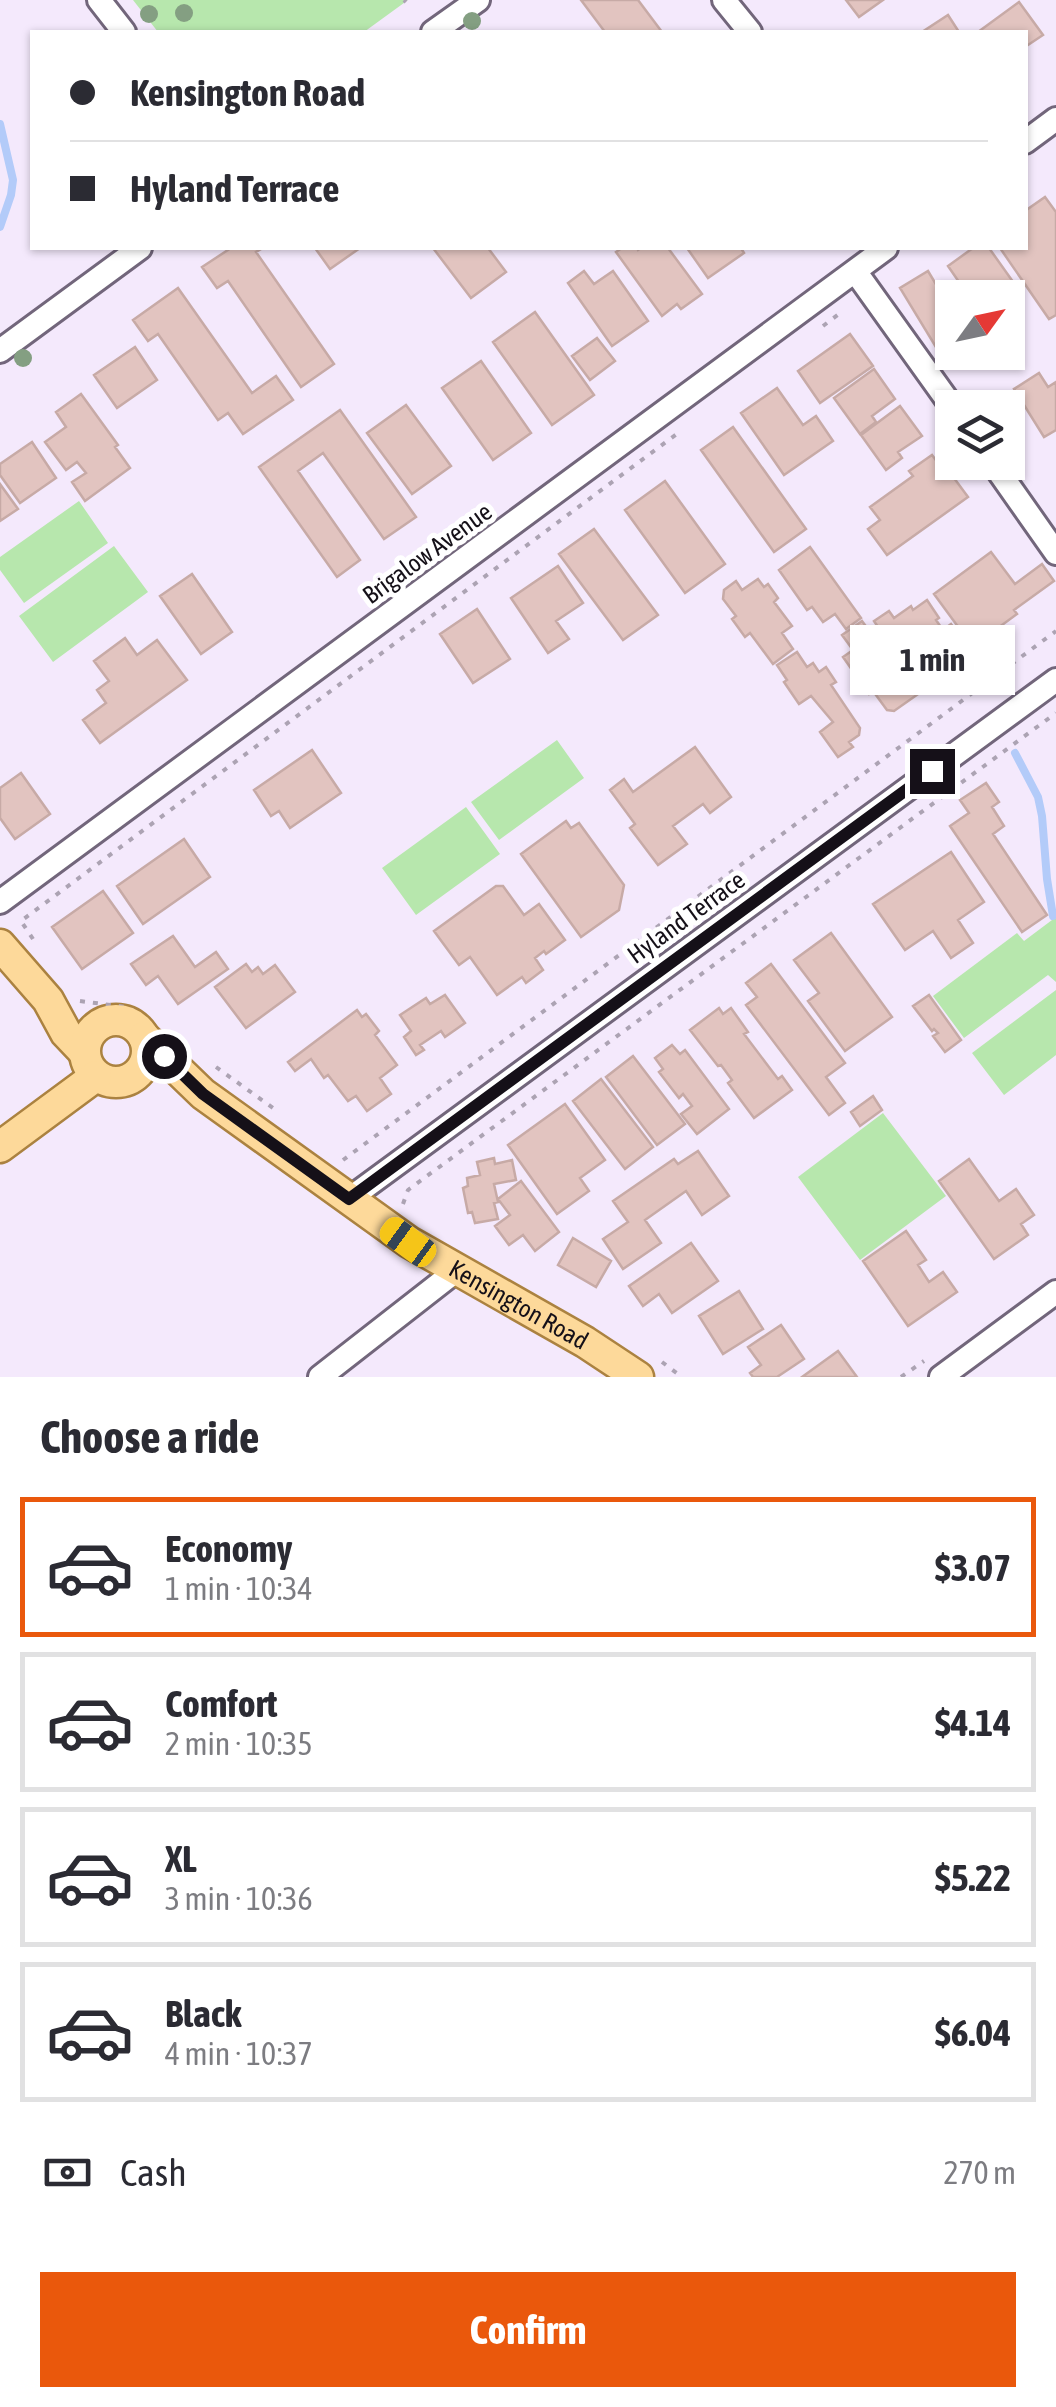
<!DOCTYPE html>
<meta charset="utf-8">
<style>
body{margin:0;font-family:"Asap Condensed",sans-serif;background:#f7f7f7;color:#2b2b33;height:100vh;display:flex;flex-direction:column;font-size:38px;white-space:nowrap}
*{box-sizing:border-box;margin:0}
p{font-size:32px;color:#7c7c81}
.icon{flex:none;width:55px;height:55px;fill:none;stroke:currentColor;stroke-width:2;stroke-linecap:round;stroke-linejoin:round}
.map{position:relative;height:1377px;overflow:hidden}
.details{display:flex;flex-direction:column;background:#fff;flex:1}
.details>*{flex:none}
.guide{position:absolute;left:30px;top:30px;width:998px;height:220px;border-radius:0px;box-shadow:0 2px 8px #0004;display:grid;align-content:center;height:220px;padding:0 40px;background:#fff}
.needle{width:65px;rotate:57deg}
.buttons{position:absolute;left:935px;top:280px;display:grid;gap:20px}
.buttons a{display:grid;place-items:center;width:90px;height:90px;border-radius:0px;background:#fff;box-shadow:0 2px 8px #0004;font-size:50px}
.end{position:absolute;width:45px;height:45px;margin:-22px;border:12px solid #151018;background:#fff;box-shadow:0 0 0 5px #fff}
.from{border-radius:50%}
.bubble{position:absolute;height:70px;border-radius:0px;background:#fff;box-shadow:0 2px 8px #0004;font-size:32px;font-weight:700;line-height:70px;text-align:center}
.car{position:absolute;width:30px;height:60px;margin:-30px -15px;border-radius:12px;box-shadow:0 0 8px 2px #0007;background:linear-gradient(#f5c518 24%,#345 0 40%,#f5c518 0 76%,#345 0 86%,#f5c518 0)}
.guide b{display:flex;align-items:center;gap:35px;height:95px;font-size:38px}
.guide b+b{border-top:2px solid #e1e1e2}
.guide i{width:25px;height:25px;background:#2b2b33}
ul{padding:0;list-style:none}
li{display:flex;align-items:center;gap:30px;height:140px;margin:0 20px 15px;padding:0 20px;border:5px solid #e1e1e2;border-radius:0px}
li div{flex:1}
li b{display:block;font-size:38px}
li em{font-style:normal;font-weight:700}
li.current{border-color:#ea580c}
li>.icon{width:90px;height:90px;stroke-width:1.5}
h2{padding:0 40px;font-size:45px;line-height:120px}
.pay{display:flex;align-items:center;gap:25px;height:110px;padding:0 40px;font-size:38px}
.pay p{margin-inline-start:auto}
.action{display:flex;gap:20px;margin-top:auto;padding:20px 40px}
.action a{flex:1;height:115px;border-radius:0px;background:#ea580c;color:#fff;font-size:40px;font-weight:700;line-height:115px;text-align:center}
.map>svg:first-child{display:block}
.green{fill:#b7e7ad}
.lines{fill:none;stroke-linecap:round;stroke-linejoin:round}
.stream{stroke:#b3cbf9;stroke-width:8}
.building{fill:#e2c4c0;stroke:#c7aaa6;stroke-width:2.5}
.minor-casing{stroke:#72667b;stroke-width:28}
.major-casing{stroke:#ab8240;stroke-width:35}
.path{stroke:#aca3b3;stroke-width:4;stroke-dasharray:5 8;stroke-linecap:butt}
.minor{stroke:#fff;stroke-width:22}
.major{stroke:#fdd99a;stroke-width:30}
.tree{fill:#849f82}
.route{stroke:#151018;stroke-width:12}
.labels{text-anchor:middle;stroke-width:10;stroke-linejoin:round;paint-order:stroke}
.street-label{font-size:25px;fill:#151018;stroke:#fff}
</style>
<div class="map">
<svg width="1056" height="1377" viewBox="0 0 1056 1377">
<rect width="100%" height="100%" fill="#f4e9fc"/>
<path class="green" d="M133 0H408L364 32H158Z
M79 501 108 543 24 603 0 570V557Z
M114 546 148 592 53 662 19 616Z
M557 740 584 778 499 840 471 802Z
M466 807 500 854 416 915 382 868Z
M1056 917V982L1048 975 964 1038 933 996 1017 933 1024 941Z
M1056 990V1055L1004 1095 972 1053Z
M883 1113 946 1196 860 1260 798 1177Z"/>
<g class="lines">
<path class="stream" d="M0 124 13 180 11 195 0 227
M1015 753 1038 797 1042 816 1047 879 1053 916"/>
</g>
<path class="building" d="M581 0H638L662 32H605Z
M846 0H883L859 17Z
M1019 2 1043 35 1025 47V32H978Z
M948 15 959 32H922Z
M1045 197 1056 212V315L1049 319 1000 248H1025V211Z
M231 248H259L261 249 256 252 334 364 301 387 228 281 217 288 202 267Z
M315 248H360L330 269Z
M433 248H488L506 272 471 298Z
M622 248H637L638 250 641 248H668L702 294 681 309 677 304 662 316 616 252Z
M687 248H741L744 253 708 278Z
M973 248H989L1016 286 1000 298H970L948 266Z
M584 271 594 284 613 271 648 321 612 346 568 283Z
M928 271 952 311V351L942 357 900 288Z
M178 288 252 393 276 376 293 400 243 434 228 413 218 420 158 334 148 341 133 320Z
M535 312 594 395 552 425 493 342Z
M850 334 873 366 820 403 798 371Z
M597 338 615 361 590 380 572 356Z
M135 347 157 380 117 408 94 375Z
M481 361 531 433 493 460 442 388Z
M874 369 895 399 872 416 876 422 860 434 834 398Z
M1039 373 1048 387 1056 382V430L1044 437 1014 389Z
M777 388 803 425 816 416 833 441 784 475 741 413Z
M81 394 118 445 115 447 130 468 85 501 72 482 86 473 77 462 66 470 45 442 66 427 56 412Z
M406 405 451 466 412 494 367 433Z
M900 406 922 436 898 452 902 458 886 470 861 435Z
M340 410 416 517 384 539 323 453 298 471 360 560 337 577 259 467Z
M733 427 806 529 774 552 701 450Z
M32 442 56 478 20 503 0 475V464Z
M932 455 948 476 951 474 968 497 887 555 868 529 880 520 870 507 913 476 909 471Z
M665 481 725 564 685 593 625 510Z
M0 484 18 509 0 521Z
M594 529 658 615 623 640 559 554Z
M810 547 861 618 846 629 835 614 823 622 812 607 807 610 779 570Z
M991 552 1015 584 1042 564 1054 581 1014 610 1017 614 983 639 981 636 970 643 934 594Z
M558 566 583 603 556 621 569 639 548 653 511 598Z
M192 574 232 632 201 654 160 596Z
M758 579 764 587 768 584 778 598 774 602 792 626 782 633 793 649 773 664 750 633 745 637 732 619 736 616 723 599 724 590 736 581 742 590Z
M927 600 939 618 936 620 943 630 951 624 968 647 945 664 949 670 928 685 888 629 882 633 874 621 889 611 894 618 911 606 913 610Z
M477 609 510 659 473 683 440 634Z
M862 621 876 640 869 645 896 684 909 675 921 692 894 711 887 710 873 691 869 694 843 657 853 650 842 635Z
M125 638 137 655 157 640 187 680 100 743 83 720 106 703 97 690 109 681 94 661Z
M797 652 807 667 813 663 819 672 826 667 836 682 831 685 860 728 859 735 849 742 853 747 838 757 820 732 833 722 811 696 799 704 784 682 787 680 777 665Z
M695 747 731 797 710 813 703 804 673 826 687 844 658 865 630 828 635 824 610 790 624 779 633 792Z
M312 750 341 793 290 828 279 811 271 816 254 790Z
M21 773 50 814 15 839 0 818V788Z
M986 783 999 802 992 807 1004 826 993 834 1047 915 1022 932 950 826 969 813 960 800Z
M566 821 571 828 579 823 624 885 619 910 581 937 521 854Z
M184 839 210 877 143 924 117 886Z
M951 852 984 902 958 920 973 943 951 958 933 931 905 950 873 904Z
M496 886H503L524 915 539 904 565 940 546 954 544 951 535 958 543 970 526 983 522 977 497 995 470 957 459 965 434 931Z
M103 891 133 933 82 969 52 927Z
M831 933 892 1017 845 1051 808 1001 819 993 794 960Z
M173 936 195 967 216 952 228 969 178 1004 158 976 146 985 131 964Z
M246 964 252 972 258 967 263 974 275 965 295 992 246 1028 215 987Z
M771 964 845 1063 826 1077 845 1103 829 1115 746 1005 757 997 746 983Z
M445 995 465 1023 445 1037 441 1031 420 1045 424 1050 416 1055 404 1037 411 1031 400 1015 426 998 430 1004Z
M929 995 961 1040 945 1052 933 1036 938 1033 934 1029 932 1031 913 1006Z
M719 1008 723 1014 731 1008 748 1032 744 1034 778 1079 782 1076 792 1090 754 1118 728 1083 732 1080 721 1065 718 1066 690 1030Z
M357 1010 362 1017 366 1014 379 1031 375 1035 397 1065 380 1078 391 1094 367 1111 356 1096 348 1101 328 1075 324 1078 311 1059 295 1071 288 1062Z
M672 1045 680 1054 685 1050 729 1109 697 1134 681 1114 692 1106 683 1094 679 1098 659 1072 663 1069 655 1058Z
M633 1056 685 1124 657 1145 606 1077Z
M601 1079 653 1147 625 1169 573 1101Z
M873 1096 882 1110 860 1126 851 1112Z
M565 1104 605 1160 580 1178 589 1191 557 1214 508 1145Z
M698 1151 729 1196 702 1215 686 1191 645 1220 661 1243 623 1269 603 1239 628 1222 613 1201 674 1159 678 1164Z
M494 1158 495 1164 512 1160 516 1180 494 1184 498 1202 494 1203 498 1219 475 1223 472 1212 468 1213 463 1188 468 1186 467 1178 480 1175 477 1162Z
M969 1159 999 1201 1016 1189 1034 1215 1021 1224 1028 1235 994 1259 939 1181Z
M521 1181 559 1232 535 1251 523 1235 509 1245 495 1226 510 1215 498 1199Z
M906 1231 926 1260 918 1265 929 1282 943 1272 957 1292 908 1326 863 1261Z
M573 1238 611 1261 596 1287 558 1265Z
M691 1243 718 1281 672 1313 659 1294 643 1306 629 1286Z
M739 1291 763 1329 723 1354 699 1316Z
M781 1325 804 1359 777 1377H753L750 1373 761 1365 748 1347Z
M838 1351 857 1377H802Z"/>
<g class="lines">
<g class="minor-casing">
<path id="minor" d="M99 0 124 32
M724 0 750 32
M433 32 478 0
M1025 142 1056 119
M855 271 953 408
M0 351 140 248
M992 462 1056 553
M0 902 886 248
M349 1199 1056 680
M320 1377 457 1270
M941 1377 1056 1292"/>
</g>
<g class="major-casing">
<g id="major">
<path d="M0 945 48 1000 66 1033 84 1052"/>
<circle cx="116" cy="1051" r="31"/>
<path id="s1" d="M144 1037 203 1094 409 1242 585 1342 638 1377"/>
<path d="M0 1147 96 1076"/>
</g>
</g>
<path class="path" d="M404 0 406 2
M823 326 843 311
M33 939 21 921 678 433
M80 1001 126 1007 134 1011
M216 1067 273 1108
M343 1160 1056 631
M403 1204 408 1190 1056 713
M662 1362 682 1377
M901 1377 924 1361"/>
<use href="#minor" class="minor"/>
<use href="#major" class="major"/>
</g>
<g class="tree">
<circle cx="184" cy="13" r="9"/>
<circle cx="149" cy="14" r="9"/>
<circle cx="472" cy="21" r="9"/>
<circle cx="23" cy="358" r="9"/>
</g>
<g class="lines">
<path class="route" d="M164 1056 203 1094 349 1199 932 771"/>
</g>
<g class="labels">
<g class="street-label">
<text transform="translate(427 553) rotate(-36)" y="9">Brigalow Avenue</text>
<text transform="translate(686 917) rotate(-36)" y="9">Hyland Terrace</text>
<text dy="9" stroke="none"><textPath href="#s1" startOffset="462">Kensington Road</textPath></text>
</g>
</g>
</svg>
<div class="buttons">
<a><svg class="needle" viewBox="-14 -14 28 28"><path d="M0-13l5 13h-10z" fill="#e53935"/><path d="M0 13l5-13h-10z" fill="#7c7c81"/></svg></a>
<a><svg class="icon" aria-label="layers" viewBox="0 0 24 24"><path d="M12 4l9 5-9 5-9-5zM3 14l9 5 9-5"/></svg></a>
</div>
<i class="end from" style="left:164px;top:1056px"></i>
<i class="end" style="left:932px;top:771px"></i>
<div class="bubble" style="left:850px;top:625px;width:165px">1 min</div>
<i class="car" style="left:408px;top:1242px;rotate:306deg"></i>
<div class="guide">
<b><i class="from"></i>Kensington Road</b>
<b><i></i>Hyland Terrace</b>
</div>
</div>
<section class="details">
<h2>Choose a ride</h2>
<ul>
<li class="current"><svg class="icon" aria-label="car" viewBox="0 0 24 24"><path d="M5 17H2v-5l4-1 3-4h7l3 4 3 1v5h-3M9 17h6M6 11h13"/><circle cx="7" cy="17" r="2"/><circle cx="17" cy="17" r="2"/></svg><div><b>Economy</b><p>1 min · 10:34</p></div><em>$3.07</em></li>
<li><svg class="icon" aria-label="car" viewBox="0 0 24 24"><path d="M5 17H2v-5l4-1 3-4h7l3 4 3 1v5h-3M9 17h6M6 11h13"/><circle cx="7" cy="17" r="2"/><circle cx="17" cy="17" r="2"/></svg><div><b>Comfort</b><p>2 min · 10:35</p></div><em>$4.14</em></li>
<li><svg class="icon" aria-label="car" viewBox="0 0 24 24"><path d="M5 17H2v-5l4-1 3-4h7l3 4 3 1v5h-3M9 17h6M6 11h13"/><circle cx="7" cy="17" r="2"/><circle cx="17" cy="17" r="2"/></svg><div><b>XL</b><p>3 min · 10:36</p></div><em>$5.22</em></li>
<li><svg class="icon" aria-label="car" viewBox="0 0 24 24"><path d="M5 17H2v-5l4-1 3-4h7l3 4 3 1v5h-3M9 17h6M6 11h13"/><circle cx="7" cy="17" r="2"/><circle cx="17" cy="17" r="2"/></svg><div><b>Black</b><p>4 min · 10:37</p></div><em>$6.04</em></li>
</ul>
<div class="pay"><svg class="icon" aria-label="cash" viewBox="0 0 24 24"><path d="M3 7h18v10H3z"/><circle cx="12" cy="12" r="2"/></svg>Cash<p>270 m</p></div>
<div class="action"><a>Confirm</a></div>
</section>
